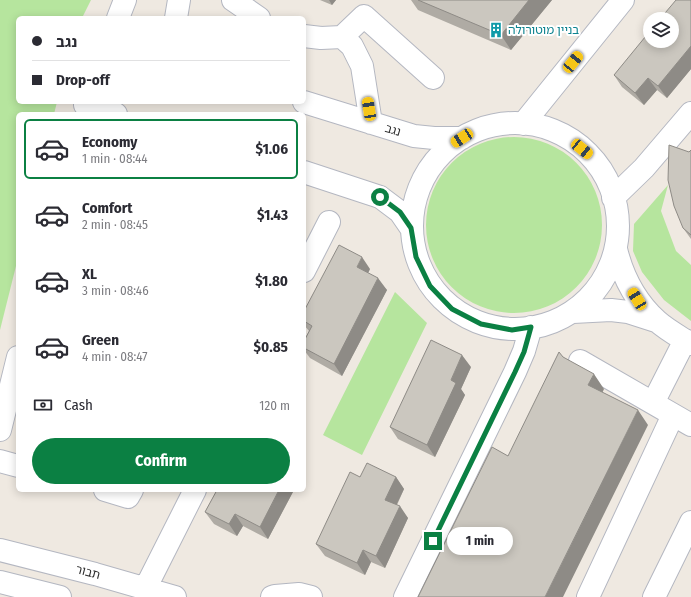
<!DOCTYPE html>
<meta charset="utf-8">
<style>
body{margin:0;font-family:"Fira Sans Condensed","Noto Sans Hebrew",sans-serif;background:#f7f7f7;color:#2b2b33;height:100vh;display:flex;flex-direction:column;font-size:15px;white-space:nowrap}
*{box-sizing:border-box;margin:0}
p{font-size:13px;color:#7c7c81}
.icon{flex:none;width:22px;height:22px;fill:none;stroke:currentColor;stroke-width:2;stroke-linecap:round;stroke-linejoin:round}
.map{position:relative;flex:1;overflow:hidden}
.sheet{position:absolute;left:16px;top:112px;width:290px;height:380px;display:flex;flex-direction:column;background:#fff;border-radius:6px;box-shadow:0 2px 10px #0003}
.sheet>*{flex:none}
.banner{position:absolute;left:16px;top:16px;width:290px;height:88px;border-radius:6px;box-shadow:0 2px 10px #0003;display:grid;align-content:center;height:88px;padding:0 16px;background:#fff}
.buttons{position:absolute;left:643px;top:12px;display:grid;gap:8px}
.buttons a{display:grid;place-items:center;width:36px;height:36px;border-radius:50%;background:#fff;box-shadow:0 2px 10px #0003;font-size:20px}
.end{position:absolute;width:18px;height:18px;margin:-9px;border:5px solid #0b8043;background:#fff;box-shadow:0 0 0 2px #fff}
.from{border-radius:50%}
.bubble{position:absolute;height:28px;border-radius:14px;background:#fff;box-shadow:0 2px 10px #0003;font-size:13px;font-weight:700;line-height:28px;text-align:center}
.car{position:absolute;width:12px;height:24px;margin:-12px -6px;border-radius:5px;box-shadow:0 0 3px 1px #0007;background:linear-gradient(#f5c518 24%,#345 0 40%,#f5c518 0 76%,#345 0 86%,#f5c518 0)}
.banner b{display:flex;align-items:center;gap:14px;height:38px;font-size:15px}
.banner b+b{border-top:1px solid #e1e1e2}
.banner i{width:10px;height:10px;background:#2b2b33}
ul{padding:7px 0 0;list-style:none}
li{display:flex;align-items:center;gap:12px;height:60px;margin:0 8px 6px;padding:0 8px;border:2px solid transparent;border-radius:6px}
li div{flex:1}
li b{display:block;font-size:15px}
li em{font-style:normal;font-weight:700}
li.selected{border-color:#0b8043}
li>.icon{width:36px;height:36px;stroke-width:1.5}
.pay{display:flex;align-items:center;gap:10px;height:44px;padding:0 16px;font-size:15px}
.pay p{margin-inline-start:auto}
.primary-button{display:flex;gap:8px;margin-top:auto;padding:8px 16px}
.primary-button a{flex:1;height:46px;border-radius:24px;background:#0b8043;color:#fff;font-size:16px;font-weight:700;line-height:46px;text-align:center}
.map>svg:first-child{display:block}
.green{fill:#b6e59e}
.lines{fill:none;stroke-linecap:round;stroke-linejoin:round}
.minor-casing{stroke:#b4b7c1;stroke-width:24}
.minor{stroke:#fff;stroke-width:22}
.wall{fill:#afaba4}
.shaded-wall{fill:#8e8b86}
.building{fill:#cbc7bf;stroke:#8e8b86}
.route{stroke:#0b8043;stroke-width:5}
.labels{text-anchor:middle;stroke-width:4;stroke-linejoin:round;paint-order:stroke}
.culture-label{font-size:12px;fill:#0d838f;stroke:#fff;text-anchor:start}
.street-label{font-size:12px;fill:#2e2e2e;stroke:#fff}
</style>
<div class="map">
<svg width="691" height="597" viewBox="0 0 691 597">
<rect width="100%" height="100%" fill="#efe9e1"/>
<path class="green" d="M0 0H91L82 18H18V102H57L54 114H18V258L0 330Z
M426 225a88 88 0 1 1 176 0a88 88 0 1 1-176 0Z
M668 185 661 211 676 251 691 265V321L664 300 642 272 633 251 634 224Z
M395 292 427 323 362 455 323 435Z"/>
<g class="lines">
<g class="minor-casing">
<path id="minor" d="M233 0 259 18
M118 18 125 0
M176 18 179 0
M304 36 321 38 342 37 352 46 362 66 371 123
M342 37 364 16 433 78
M86 102 85 105 116 114
M304 102 414 136 434 138H462
M412 226a103 103 0 1 1 206 0a103 103 0 1 1-206 0Z
M523 124 623 0
M304 172 380 197 400 212 411 228
M613 198 644 168 691 113
M616 249C623 278 635 301 657 321 667 330 680 337 691 344
M304 271 329 222
M573 312 611 310 628 312 656 321
M580 361 691 425
M653 403 685 340
M0 430 18 357
M0 461 18 466
M105 490 128 497 132 490
M0 550 95 574 175 597
M0 582 60 597
M145 589 195 490
M272 597 275 596 299 594 311 597
M405 597 515 372 524 351 531 327
M588 597 673 415
M654 597 691 522"/>
</g>
<use href="#minor" class="minor"/>
</g>
<path class="wall" d="M320 0H336L332 5Z
M411 0H552L511 50 418 10Z
M691 0V69L667 98 657 90 644 105 622 87 614 75Z
M691 150V239L683 228 689 152Z
M370 269 368 273 387 290 342 376 310 358 304 350V341L309 331 304 325V311Z
M471 367 461 389 465 395 435 457 398 439 390 427Z
M360 477H396L404 489 397 505 408 518 385 568 371 562 365 575 325 556 316 544Z
M217 490H294L268 539 243 526 237 536 214 524 205 512Z"/>
<path class="shaded-wall" d="M329 0H336L332 5Z
M529 0H552L511 50 501 35Z
M691 46V69L667 98 658 86Z
M648 78 657 90 644 105 635 93Z
M362 257 370 269 365 279 357 267Z
M378 278 387 290 342 376 334 364Z
M462 355 471 367 461 389 465 395 435 457 427 445 451 380Z
M594 374 604 389 599 400 588 385Z
M638 410 648 425 563 597H545Z
M396 477 404 489 393 512 385 500Z
M279 490H294L268 539 260 527Z
M400 506 408 518 385 568 376 556Z
M235 514 243 526 237 536 229 524Z
M363 550 371 562 365 575 357 563Z"/>
<path class="building" d="M418 0H529L501 35Z
M676 0H691V46L658 86 648 78 635 93 614 75 650 31V41H672V19H660Z
M669 145 689 152 691 150V235L683 228 674 206 668 180Z
M339 245 362 257 357 267 378 278 334 364 304 348V341L312 326 304 321V311Z
M431 340 462 355 451 380 456 383 427 445 390 427Z
M559 352 563 357 594 374 588 385 638 410 545 597H418L492 447 508 456Z
M367 463 396 477 385 500 400 506 376 556 363 550 357 563 316 544 350 472 360 477Z
M217 490H279L260 527 235 514 229 524 205 512Z"/>
<g class="lines">
<path class="route" d="M380 197 400 212 411 228 416 257 430 286 452 309 481 324 512 330 531 327 524 352 515 372 433 541"/>
</g>
<defs>
<g id="building-bare" transform="scale(1.2)"><path d="M-4-6H4V6H1V3H-1V6H-4ZM-2.5-4.3h1.7v1.8h-1.7ZM.8-4.3h1.7v1.8H.8ZM-2.5-1h1.7V.8h-1.7ZM.8-1h1.7V.8H.8Z" fill="#0f9aa8" stroke="#fff" stroke-width="2.5" paint-order="stroke"/></g>
</defs>
<g fill-rule="evenodd">
<use href="#building-bare" x="496" y="30"/>
</g>
<g class="labels">
<g class="culture-label">
<text x="508" y="34">בניין מוטורולה</text>
</g>
<g class="street-label">
<text transform="translate(393 130) rotate(17)" y="4">נגב</text>
<text transform="translate(88 572) rotate(15)" y="4">תבור</text>
</g>
</g>
</svg>
<div class="buttons">
<a><svg class="icon" aria-label="layers" viewBox="0 0 24 24"><path d="M12 4l9 5-9 5-9-5zM3 14l9 5 9-5"/></svg></a>
</div>
<i class="end from" style="left:380px;top:197px"></i>
<i class="end" style="left:433px;top:541px"></i>
<div class="bubble" style="left:447px;top:527px;width:66px">1 min</div>
<i class="car" style="left:573px;top:62px;rotate:39deg"></i>
<i class="car" style="left:369px;top:109px;rotate:351deg"></i>
<i class="car" style="left:462px;top:138px;rotate:237deg"></i>
<i class="car" style="left:582px;top:149px;rotate:129deg"></i>
<i class="car" style="left:637px;top:299px;rotate:328deg"></i>
<div class="banner">
<b><i class="from"></i>נגב</b>
<b><i></i>Drop-off</b>
</div>
<section class="sheet">
<ul>
<li class="selected"><svg class="icon" aria-label="car" viewBox="0 0 24 24"><path d="M5 17H2v-5l4-1 3-4h7l3 4 3 1v5h-3M9 17h6M6 11h13"/><circle cx="7" cy="17" r="2"/><circle cx="17" cy="17" r="2"/></svg><div><b>Economy</b><p>1 min · 08:44</p></div><em>$1.06</em></li>
<li><svg class="icon" aria-label="car" viewBox="0 0 24 24"><path d="M5 17H2v-5l4-1 3-4h7l3 4 3 1v5h-3M9 17h6M6 11h13"/><circle cx="7" cy="17" r="2"/><circle cx="17" cy="17" r="2"/></svg><div><b>Comfort</b><p>2 min · 08:45</p></div><em>$1.43</em></li>
<li><svg class="icon" aria-label="car" viewBox="0 0 24 24"><path d="M5 17H2v-5l4-1 3-4h7l3 4 3 1v5h-3M9 17h6M6 11h13"/><circle cx="7" cy="17" r="2"/><circle cx="17" cy="17" r="2"/></svg><div><b>XL</b><p>3 min · 08:46</p></div><em>$1.80</em></li>
<li><svg class="icon" aria-label="car" viewBox="0 0 24 24"><path d="M5 17H2v-5l4-1 3-4h7l3 4 3 1v5h-3M9 17h6M6 11h13"/><circle cx="7" cy="17" r="2"/><circle cx="17" cy="17" r="2"/></svg><div><b>Green</b><p>4 min · 08:47</p></div><em>$0.85</em></li>
</ul>
<div class="pay"><svg class="icon" aria-label="cash" viewBox="0 0 24 24"><path d="M3 7h18v10H3z"/><circle cx="12" cy="12" r="2"/></svg>Cash<p>120 m</p></div>
<div class="primary-button"><a>Confirm</a></div>
</section>
</div>
